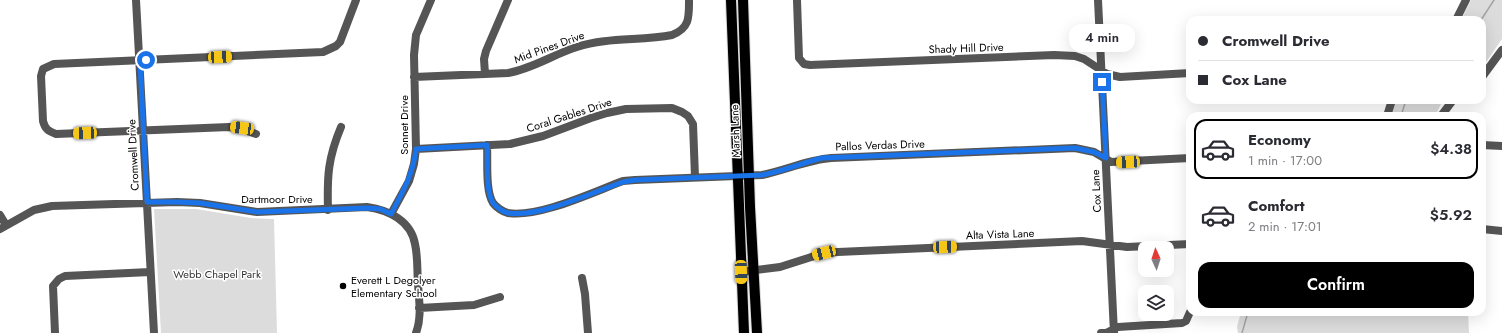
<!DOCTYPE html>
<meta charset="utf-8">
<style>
body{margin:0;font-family:Jost,sans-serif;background:#f7f7f7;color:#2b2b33;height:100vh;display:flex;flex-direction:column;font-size:15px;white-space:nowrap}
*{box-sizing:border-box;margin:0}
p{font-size:13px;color:#7c7c81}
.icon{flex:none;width:22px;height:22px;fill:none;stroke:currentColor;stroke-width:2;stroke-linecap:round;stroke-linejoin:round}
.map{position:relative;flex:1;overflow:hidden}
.panel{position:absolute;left:1186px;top:112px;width:300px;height:204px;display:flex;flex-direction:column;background:#fff;border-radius:12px;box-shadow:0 4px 16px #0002}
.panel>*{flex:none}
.top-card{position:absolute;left:1186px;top:16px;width:300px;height:88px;border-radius:12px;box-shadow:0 4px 16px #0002;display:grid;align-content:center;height:88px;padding:0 12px;background:#fff}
.needle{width:26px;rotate:357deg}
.tools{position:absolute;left:1138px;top:241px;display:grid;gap:8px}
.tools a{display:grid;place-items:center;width:36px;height:36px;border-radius:8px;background:#fff;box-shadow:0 4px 16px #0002;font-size:20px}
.end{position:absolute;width:18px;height:18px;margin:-9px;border:5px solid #1a73e8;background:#fff;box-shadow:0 0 0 2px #fff}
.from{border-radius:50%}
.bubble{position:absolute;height:28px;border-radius:12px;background:#fff;box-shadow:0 4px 16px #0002;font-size:13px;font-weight:600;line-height:28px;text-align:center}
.car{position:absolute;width:12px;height:24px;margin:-12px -6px;border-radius:5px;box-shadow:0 0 3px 1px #0007;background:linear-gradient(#f5c518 24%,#345 0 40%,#f5c518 0 76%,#345 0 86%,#f5c518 0)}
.top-card b{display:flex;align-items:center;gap:14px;height:38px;font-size:15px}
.top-card b+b{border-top:1px solid #e1e1e2}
.top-card i{width:10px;height:10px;background:#2b2b33}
ul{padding:7px 0 0;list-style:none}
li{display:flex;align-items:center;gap:12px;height:60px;margin:0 8px 6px;padding:0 4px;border:2px solid transparent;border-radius:12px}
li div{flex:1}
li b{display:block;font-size:15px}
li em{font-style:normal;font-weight:600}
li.selected{border-color:#000}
li>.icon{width:36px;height:36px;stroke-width:1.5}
.button{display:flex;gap:8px;margin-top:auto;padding:8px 12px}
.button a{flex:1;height:46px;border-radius:12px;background:#000;color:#fff;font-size:16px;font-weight:600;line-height:46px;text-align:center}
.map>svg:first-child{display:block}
.green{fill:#dcdcdc}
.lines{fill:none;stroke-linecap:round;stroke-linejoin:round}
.stream{stroke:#a3a3a3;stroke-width:1.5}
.major-casing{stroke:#dbdbdb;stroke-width:12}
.minor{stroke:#555;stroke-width:8}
.major{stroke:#000;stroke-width:10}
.route{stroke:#1a73e8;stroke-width:5}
.poi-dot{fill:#000;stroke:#fff;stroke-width:1.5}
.labels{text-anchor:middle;stroke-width:3;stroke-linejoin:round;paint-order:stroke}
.street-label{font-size:11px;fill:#000;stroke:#fff}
.park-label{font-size:11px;fill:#333;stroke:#fff}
.poi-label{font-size:11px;fill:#000;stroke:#fff;text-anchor:start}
</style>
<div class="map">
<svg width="1502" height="333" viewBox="0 0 1502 333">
<rect width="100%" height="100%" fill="#fff"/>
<path class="green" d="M1471 0H1502V39L1482 68V20H1461Z
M1395 100H1443L1435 116H1391Z
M154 209H196L251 218 274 219 277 333H161Z
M1241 312H1468L1469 333H1238L1237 327Z"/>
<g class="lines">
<path class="stream" d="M1481 20 1494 0
M1401 116 1406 100
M1242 333 1248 312"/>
<g class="major-casing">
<path id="major" d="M731 0 744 333
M743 0 750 207 757 333"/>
</g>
<path class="minor" d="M136 0 154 333
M797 0 799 58 804 64 810 65 1054 55 1075 56 1084 59 1107 74 1120 77 1190 73
M1098 0 1114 333
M1456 20 1466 0
M485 74 484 59 486 51 508 0
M414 77 508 73C532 69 554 54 577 47 607 37 641 41 672 35 690 28 689 17 689 0
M1482 77 1502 50
M1387 116 1392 100
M1441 116 1453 100
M256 134 242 129 229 127 56 134C48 131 45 129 43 121L41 76 43 69 54 64 323 52 336 46 340 42 356 0
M487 145C488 161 485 190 493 203 496 207 503 212 508 213 539 218 593 192 623 181L635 180 762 175C786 170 807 160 831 158L1075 148 1094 152 1111 162 1190 158
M1482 145 1502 146
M416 149 510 144 543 136 591 118 607 113 626 109 672 108 682 112 688 116 693 124 695 177
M328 210C327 176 328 158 341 127
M391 214 409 181 414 164 416 149 414 55 416 35 431 0
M0 215 6 225
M0 229 34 210 52 206 177 202 200 203 257 212 367 207C389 210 411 221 415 244 418 257 417 271 418 284 419 301 422 317 416 333
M1482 229 1502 231
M741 272 780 267 824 253 838 252 1082 241 1127 247 1190 244
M582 278 585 294 588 333
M419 308 474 305 500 297
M55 333 53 286 59 279 65 276 150 272
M1101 333H1106L1118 327 1182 323 1186 321 1190 312"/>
<use href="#major" class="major"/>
</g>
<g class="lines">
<path class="route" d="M146 60 140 61 147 202H177L200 203 257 212 367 208 380 209 391 214C403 191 413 175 416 149L487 145C488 161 485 190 493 203 496 207 503 212 508 213 539 218 593 192 623 182L635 180 762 175C783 171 802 163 822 158L1075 148 1094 152 1106 158 1102 82"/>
</g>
<circle class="poi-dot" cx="343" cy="286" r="4"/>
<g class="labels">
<g class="street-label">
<text transform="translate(549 47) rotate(-20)" y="4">Mid Pines Drive</text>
<text transform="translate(966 48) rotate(-2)" y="4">Shady Hill Drive</text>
<text transform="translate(569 115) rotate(-18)" y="4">Coral Gables Drive</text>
<text transform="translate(404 125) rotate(-90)" y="4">Sonnet Drive</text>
<text transform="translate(735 131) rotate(-92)" y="4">Marsh Lane</text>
<text transform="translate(880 145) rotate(-2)" y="4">Pallos Verdas Drive</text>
<text transform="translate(133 155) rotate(-93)" y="4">Cromwell Drive</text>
<text transform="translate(1096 191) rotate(-93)" y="4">Cox Lane</text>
<text x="277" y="203">Dartmoor Drive</text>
<text transform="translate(1000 234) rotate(-2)" y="4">Alta Vista Lane</text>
</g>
<g class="park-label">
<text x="217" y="278">Webb Chapel Park</text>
</g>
<g class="poi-label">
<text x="351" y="284">Everett L Degolyer<tspan x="351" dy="13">Elementary School</tspan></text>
</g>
</g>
</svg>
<div class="tools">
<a><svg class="needle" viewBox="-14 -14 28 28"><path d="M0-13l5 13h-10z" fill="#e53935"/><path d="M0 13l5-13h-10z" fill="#7c7c81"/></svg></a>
<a><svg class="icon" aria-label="layers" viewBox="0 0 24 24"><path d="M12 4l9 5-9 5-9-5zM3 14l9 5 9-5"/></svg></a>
</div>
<i class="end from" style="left:146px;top:60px"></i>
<i class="end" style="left:1102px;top:82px"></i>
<div class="bubble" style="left:1069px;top:24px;width:66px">4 min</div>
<i class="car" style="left:220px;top:57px;rotate:87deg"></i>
<i class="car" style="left:242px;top:128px;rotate:278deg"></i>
<i class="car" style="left:85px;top:133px;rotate:268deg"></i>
<i class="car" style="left:1128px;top:162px;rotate:267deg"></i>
<i class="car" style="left:945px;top:247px;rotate:88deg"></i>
<i class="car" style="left:824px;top:253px;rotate:256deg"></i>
<i class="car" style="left:741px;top:272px;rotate:178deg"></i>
<div class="top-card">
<b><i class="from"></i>Cromwell Drive</b>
<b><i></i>Cox Lane</b>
</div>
<section class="panel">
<ul>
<li class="selected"><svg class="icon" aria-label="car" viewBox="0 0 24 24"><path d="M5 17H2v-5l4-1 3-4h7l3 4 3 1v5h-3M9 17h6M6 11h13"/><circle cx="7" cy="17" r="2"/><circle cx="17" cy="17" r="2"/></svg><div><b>Economy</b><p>1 min · 17:00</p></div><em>$4.38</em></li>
<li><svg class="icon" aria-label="car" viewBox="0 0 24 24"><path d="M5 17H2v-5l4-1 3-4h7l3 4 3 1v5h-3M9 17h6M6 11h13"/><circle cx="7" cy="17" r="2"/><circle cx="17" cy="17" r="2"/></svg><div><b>Comfort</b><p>2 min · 17:01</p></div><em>$5.92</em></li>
</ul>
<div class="button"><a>Confirm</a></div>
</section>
</div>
